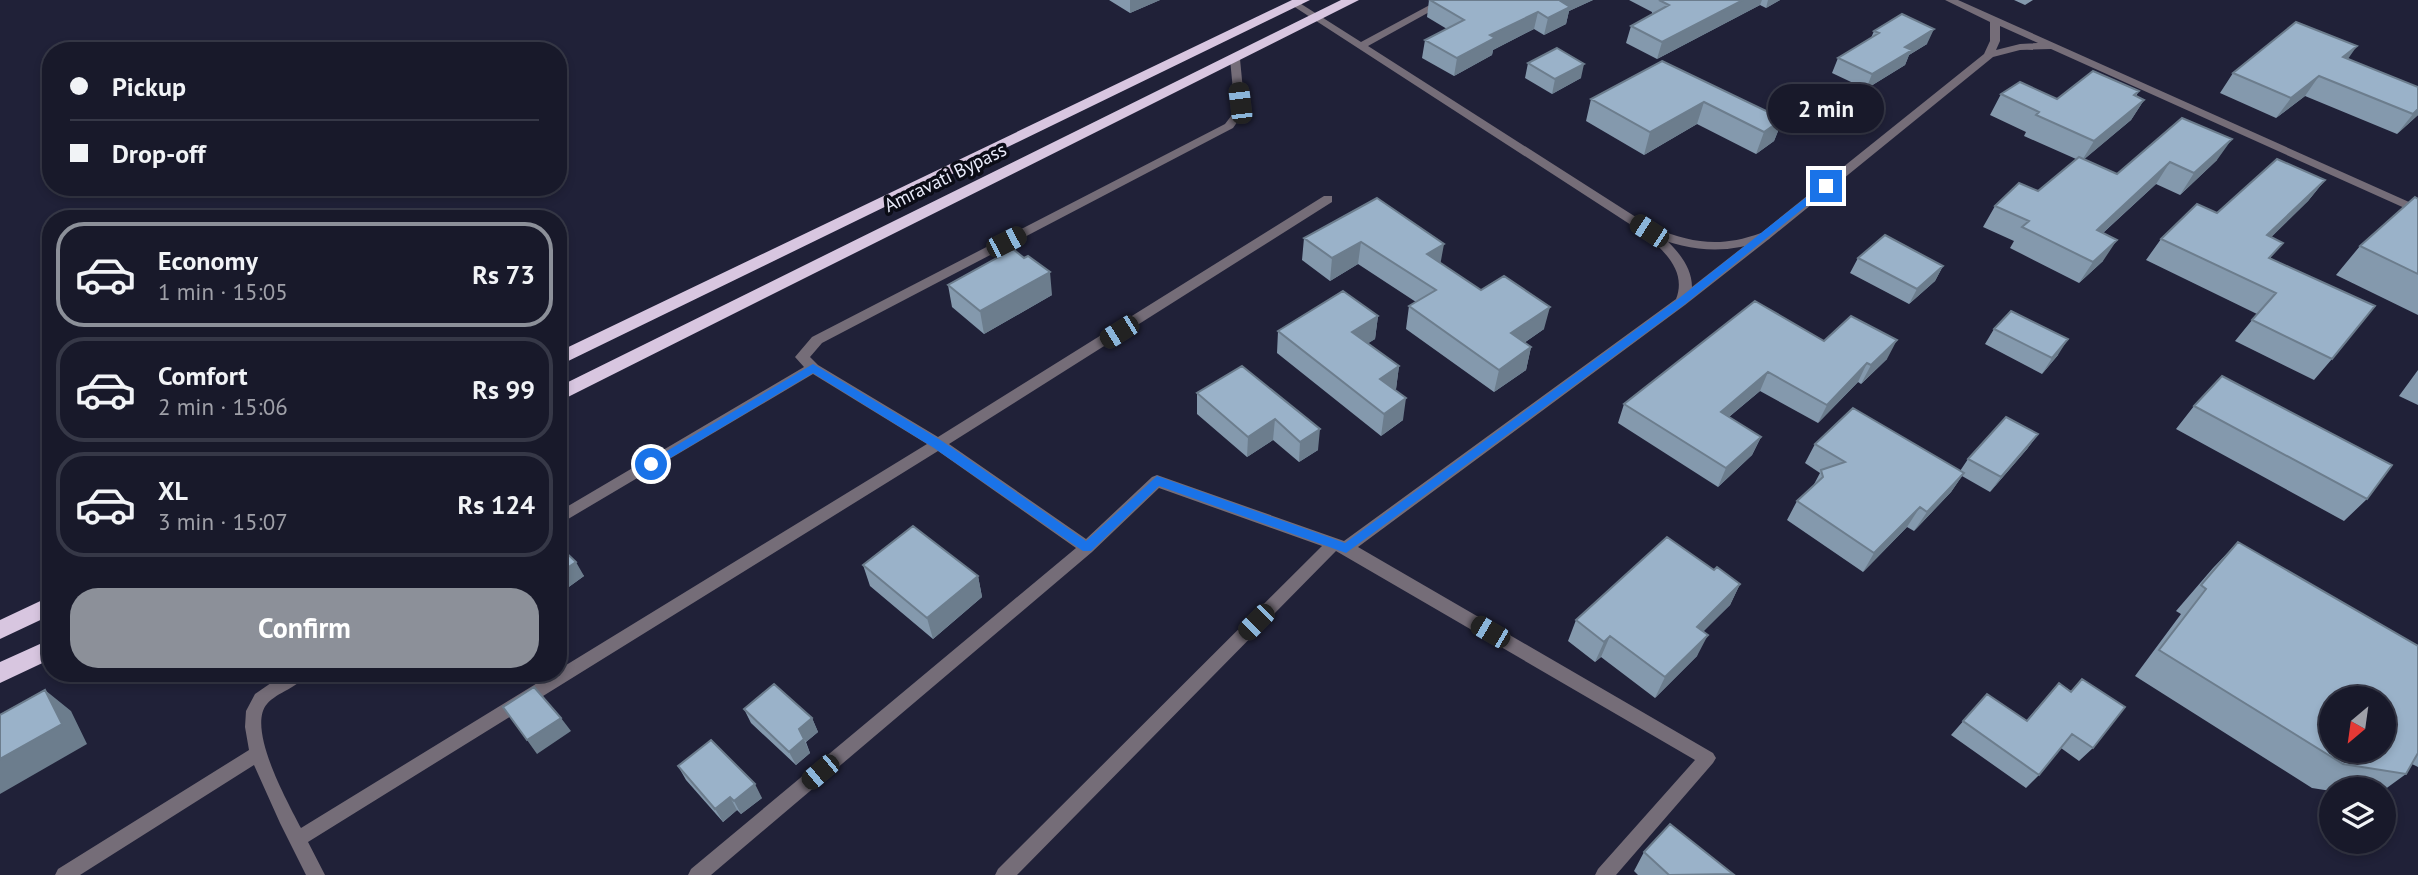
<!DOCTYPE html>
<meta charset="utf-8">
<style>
body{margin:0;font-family:"PT Sans",sans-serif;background:#252636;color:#f1f3f6;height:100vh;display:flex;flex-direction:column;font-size:26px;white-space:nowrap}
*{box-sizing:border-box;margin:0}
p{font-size:23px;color:#9fa0a8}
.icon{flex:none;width:38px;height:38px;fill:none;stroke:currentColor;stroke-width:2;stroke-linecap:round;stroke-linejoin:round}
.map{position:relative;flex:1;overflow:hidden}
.sheet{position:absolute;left:42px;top:210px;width:525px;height:472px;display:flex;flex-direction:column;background:#18192a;border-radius:28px;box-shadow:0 4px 10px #0003,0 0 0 2px #363847}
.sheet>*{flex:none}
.banner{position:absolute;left:42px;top:42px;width:525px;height:154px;border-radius:28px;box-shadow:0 4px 10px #0003,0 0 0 2px #363847;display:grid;align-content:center;height:154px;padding:0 28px;background:#18192a}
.needle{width:46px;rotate:209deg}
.fabs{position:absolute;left:2319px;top:686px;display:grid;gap:14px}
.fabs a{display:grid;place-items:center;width:77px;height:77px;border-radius:50%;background:#18192a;box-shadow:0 4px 10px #0003,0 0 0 2px #363847;font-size:35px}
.end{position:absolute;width:32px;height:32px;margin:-16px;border:9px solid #1a73e8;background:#fff;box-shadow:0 0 0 4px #fff}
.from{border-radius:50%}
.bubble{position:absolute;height:49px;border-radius:24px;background:#18192a;box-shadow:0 4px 10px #0003,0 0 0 2px #363847;font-size:23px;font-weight:800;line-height:49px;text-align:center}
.car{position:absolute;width:21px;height:42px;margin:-21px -10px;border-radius:9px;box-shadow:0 0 5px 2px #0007;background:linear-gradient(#222 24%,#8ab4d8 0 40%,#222 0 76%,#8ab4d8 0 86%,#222 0)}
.banner b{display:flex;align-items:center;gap:24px;height:66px;font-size:26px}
.banner b+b{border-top:2px solid #363847}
.banner i{width:18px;height:18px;background:#f1f3f6}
ul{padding:12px 0 0;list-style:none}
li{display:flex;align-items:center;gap:21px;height:105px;margin:0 14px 10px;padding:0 14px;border:4px solid #363847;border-radius:28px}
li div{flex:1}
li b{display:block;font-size:26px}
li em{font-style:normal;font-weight:800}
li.active{border-color:#8c9099}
li>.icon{width:63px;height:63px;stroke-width:1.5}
.cta{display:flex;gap:14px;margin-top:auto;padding:14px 28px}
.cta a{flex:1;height:80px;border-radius:28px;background:#8c9099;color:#fff;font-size:28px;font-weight:800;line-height:80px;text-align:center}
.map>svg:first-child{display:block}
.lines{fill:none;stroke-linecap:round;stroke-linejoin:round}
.minor{fill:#756d78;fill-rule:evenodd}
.tertiary{fill:#756d78;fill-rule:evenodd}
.trunk{fill:#d8c6e0;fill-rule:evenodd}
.wall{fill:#8499ad}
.shaded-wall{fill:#6c7d8d}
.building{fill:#9ab2c9;stroke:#6c7d8d;stroke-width:2;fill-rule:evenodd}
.route{fill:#1a73e8}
.labels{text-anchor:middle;stroke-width:7;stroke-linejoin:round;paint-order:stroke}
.street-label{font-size:19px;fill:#e9ebfa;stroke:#0b0c16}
</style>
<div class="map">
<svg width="2418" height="875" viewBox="0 0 2418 875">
<rect width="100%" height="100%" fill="#202138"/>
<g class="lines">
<path class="minor" d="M1235 56 1240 59 1245 111 1233 128 822 343 810 357 818 365 938 437 1324 196H1332V202L949 444 1086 539 1152 477 1157 475 1344 541 1676 299C1687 271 1664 251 1645 234L1643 231 1645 228H1653C1670 243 1692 262 1692 287L1761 233H1769L1771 236 1769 239 1685 305 1358 547 1713 753 1716 758 1713 763 1616 875H1595L1598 869 1695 760 1336 551 1017 875H995L998 869 1322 546 1159 488 1092 552 711 875H688L691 869 1076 548 938 451 308 842 325 875H306L280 823 254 765 80 875H55L58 869 249 750 245 727 246 711 255 694 284 674H306C300 687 277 692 267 704 246 728 288 803 301 828L552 674H558V670L927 444 813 374 558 525V512L804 367 795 357 812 337 1225 124 1235 111 1230 59Z"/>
<path class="tertiary" d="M1439 0H1451L1368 46 1653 228C1694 243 1719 248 1761 233L1984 54 1990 41V22L1945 0H1958L2418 206V214L2051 49 2020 50 1993 57 1769 239C1721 256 1692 251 1645 234L1290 4 1298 2 1361 42ZM2000 26 2038 43 2020 44 1996 50 2000 41Z"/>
<path class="trunk" d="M1292 0H1310L558 366V352Z
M1341 0H1359L558 402V387Z
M51 596V615L0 639V620Z
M51 639V659L0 683V662Z"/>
</g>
<path class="wall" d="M1109 0H1160L1130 13Z
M1429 0H1593L1569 11 1566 24 1544 35 1534 29 1493 50 1492 55 1454 76 1422 58 1425 40 1447 29 1427 17Z
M1629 0H1780L1766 8 1760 5 1657 59 1626 43 1631 26 1652 15V12Z
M2014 0H2033L2025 5Z
M1874 31 1927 44 1909 55 1905 65 1866 89 1832 73 1838 58 1871 38Z
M2348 59 2418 115 2397 134 2305 96 2276 118 2220 93 2233 73Z
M1662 61 1783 119 1774 141 1756 154 1697 124 1644 155 1586 121 1591 99Z
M1528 63 1581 78 1552 94 1525 78Z
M2139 91 2136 96 2144 100 2131 120 2084 159 2117 174 2182 118 2217 160 2180 195 2156 184 2103 233V261L2079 283 2010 248 2014 241 1983 227 1995 206 2038 191 2076 159 2024 136 2026 132 1990 115 2001 94 2057 99Z
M2325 180 2308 201 2271 237V258L2332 359 2314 380 2235 341 2257 314 2146 260 2161 239 2217 213Z
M1377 198 1440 263 1481 290 1544 329 1524 343 1531 347 1526 370 1494 392 1406 329 1409 306 1416 302 1358 264 1330 281 1302 260 1304 238Z
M2418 199V315L2336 275 2360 246Z
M1858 258 1943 266 1935 281 1909 304 1850 273Z
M948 285 1052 295 984 334 952 307Z
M1378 316 1375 339 1368 343 1399 366 1396 389 1394 390 1403 420 1381 436 1277 353 1278 331Z
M1994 329 2058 355 2042 374 1985 344Z
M1824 341 1887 359 1861 384 1858 382 1818 423 1760 391 1729 417 1761 437 1752 455 1718 487 1618 423 1624 404Z
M1242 366 1318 450 1299 462 1273 440 1247 457 1197 414V393Z
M2418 370V405L2399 396Z
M2194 406 2367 499 2344 521 2176 429Z
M2038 434 2027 449 1990 492 1962 476 1951 492 1914 531 1907 527 1863 572 1787 520 1797 501 1812 488 1820 473 1805 463 1815 444 1960 471 1968 459Z
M2238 542 2418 646V767L2412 764 2406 774 2384 790 2331 789V791L2312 788 2135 676 2181 614 2176 611 2213 568Z
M558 545 584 576 566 589 558 582Z
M863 565 978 576 982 597 933 639 870 586Z
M1714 570 1740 584 1730 605 1703 631 1697 656 1655 698 1601 657 1595 662 1568 641 1576 620Z
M2082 679 2093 748 2079 761 2061 748 2039 775 2026 788 1951 735 1987 694 2026 721 2059 683 2071 691Z
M744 709 812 718 818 732 806 742 810 753 796 765 751 723Z
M678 766 762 798 741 814 737 810 723 822 686 780Z
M1644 852 1732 875H1638L1634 871Z"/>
<path class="shaded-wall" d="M1130 0H1160L1130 13Z
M1560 0H1593L1569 11 1566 24 1544 35 1548 18Z
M1743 0H1762L1760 5 1657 59 1662 42Z
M1768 0H1780L1766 8Z
M1538 12 1534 29 1493 50 1492 55 1454 76 1457 58 1490 35Z
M1934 29 1927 44 1909 55 1905 65 1866 89 1872 74 1905 47Z
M2357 46 2343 66V57Z
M1584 64 1581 78 1552 94 1555 79Z
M2319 76 2305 96 2276 118 2291 98Z
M2144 100 2131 120 2081 162 2094 141Z
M1704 102 1697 124 1644 155 1650 132Z
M2418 109V115L2397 134 2413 114Z
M1783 119 1774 141 1756 154 1764 132Z
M2232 139 2217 160 2180 195 2194 173Z
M2170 162 2156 184 2083 251 2097 230Z
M2325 180 2308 201 2251 257 2267 235Z
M2117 240 2103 261 2079 283 2093 262Z
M1361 242 1358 264 1330 281 1332 258Z
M1444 244 1440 266 1427 254Z
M1943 266 1935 281 1909 304 1917 289Z
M1050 272 1052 295 984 334 980 311Z
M1550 307 1544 329 1505 356 1511 333Z
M1378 316 1375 339 1350 355 1352 332Z
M2068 339 2058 355 2042 374 2052 358Z
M1897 340 1887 359 1861 384 1871 365Z
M1531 347 1526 370 1494 392 1499 370Z
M1867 363 1858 382 1818 423 1827 405Z
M1399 366 1396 389 1377 402 1380 379Z
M1768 372 1760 391 1713 430 1721 412Z
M1406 398 1403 420 1381 436 1384 414Z
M1275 419 1273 440 1247 457 1248 437Z
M1320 429 1318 450 1299 462 1300 442Z
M2038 434 2027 449 1990 492 2001 477Z
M1761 437 1752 455 1718 487 1726 468Z
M1964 473 1951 492 1914 531 1927 512Z
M1920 507 1907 527 1863 572 1874 553Z
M576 562 584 576 566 589 558 577V574Z
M978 576 982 597 933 639 927 618Z
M1740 584 1730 605 1687 648 1697 627Z
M1708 635 1697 656 1655 698 1665 677Z
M1610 636 1601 657 1595 662 1604 642Z
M45 690 71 711 87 744 0 794V759Z
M561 718 571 731 537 754 527 740Z
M812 718 818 732 806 742 799 729Z
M804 739 810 753 796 765 789 752Z
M755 784 762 798 741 814 734 801Z
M730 797 737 810 723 822 715 809Z"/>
<path class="building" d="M1430 0H1560H1559L1570 7 1548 18 1538 12 1490 35 1495 38 1457 58 1425 40 1464 20Z
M1659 0H1743L1662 42 1631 26 1669 5Z
M1902 14 1934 29 1905 47 1912 50 1872 74 1838 58 1879 33 1874 31Z
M2296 22 2357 46 2343 57 2418 87V109L2413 114 2319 76 2291 98 2233 73Z
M1557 48 1584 64 1555 79 1528 63Z
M1662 61 1783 119 1764 132 1704 102 1650 132 1591 99Z
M2093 71 2139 91 2134 95 2144 100 2094 141 2036 115 2039 112 2001 94 2020 82 2057 99Z
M2182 118 2232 139 2194 173 2170 162 2097 230 2117 240 2093 262 2022 227 2029 221 1995 206 2019 183 2038 191 2079 157 2117 174Z
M2277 159 2325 180 2267 235 2283 243 2269 258 2375 306 2332 359 2252 320 2276 293 2161 239 2197 204 2217 213Z
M2415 197 2418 199V274L2360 246Z
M1377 198 1444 244 1427 254 1481 290 1504 276 1550 307 1511 333 1531 347 1499 370 1409 306 1436 290 1361 242 1332 258 1304 238Z
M1885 235 1943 266 1917 289 1858 258Z
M1013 249 1024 258 1028 256 1050 272 980 311 948 285Z
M1343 291 1378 316 1352 332 1399 366 1380 379 1406 398 1384 414 1278 331Z
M1755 301 1824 341 1851 316 1897 340 1871 365 1867 363 1827 405 1768 372 1721 412 1761 437 1726 468 1624 404Z
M2011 311 2068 339 2052 358 1994 329Z
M1242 366 1320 429 1300 442 1275 419 1248 437 1197 393Z
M2222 376 2392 465 2367 499 2194 406Z
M1853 408 1964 473 1927 512 1920 507 1874 553 1797 501 1823 477 1821 470 1845 462 1815 444Z
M2006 417 2038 434 2001 477 1968 459Z
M913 526 978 576 927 618 863 565Z
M1667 537 1714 570 1717 567 1740 584 1697 627 1708 635 1665 677 1610 636 1604 642 1576 620Z
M2238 542 2418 646V753L2406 774 2343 764 2159 650 2206 589 2201 585ZM2331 698H2384V751H2331Z
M558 545 576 562 558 574Z
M2082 679 2125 707 2093 748 2072 734 2039 775 1963 721 1987 694 2027 721 2059 683 2071 692Z
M774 684 812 718 799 729 804 739 789 752 744 709Z
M534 687 561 718 527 740 503 707Z
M45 690 62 724 0 759V715Z
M711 740 755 784 734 801 730 797 715 809 678 766Z
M1670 824 1733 874 1669 875 1644 852Z"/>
<path class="route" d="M1823 184 1831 186 1685 304 1346 553 1159 486 1091 551H1083L934 448 813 373 655 467 645 464 813 364 942 441 1086 541 1157 476 1345 543 1678 299Z"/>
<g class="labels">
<g class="street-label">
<text transform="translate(945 177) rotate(-26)" y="7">Amravati Bypass</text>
</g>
</g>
</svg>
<div class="fabs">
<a><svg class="needle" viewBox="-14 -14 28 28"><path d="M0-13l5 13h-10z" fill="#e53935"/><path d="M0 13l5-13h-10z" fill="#9fa0a8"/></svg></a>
<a><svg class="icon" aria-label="layers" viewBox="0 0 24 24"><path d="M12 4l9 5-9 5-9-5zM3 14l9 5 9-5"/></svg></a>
</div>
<i class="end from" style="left:651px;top:464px"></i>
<i class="end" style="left:1826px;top:186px"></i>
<div class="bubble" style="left:1768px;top:84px;width:116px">2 min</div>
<i class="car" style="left:1240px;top:103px;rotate:353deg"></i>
<i class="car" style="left:1649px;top:231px;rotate:303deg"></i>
<i class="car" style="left:1006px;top:242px;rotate:63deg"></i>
<i class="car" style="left:1119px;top:332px;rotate:238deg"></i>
<i class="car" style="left:1256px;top:622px;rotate:225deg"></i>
<i class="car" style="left:1490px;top:632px;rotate:300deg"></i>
<i class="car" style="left:820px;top:772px;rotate:230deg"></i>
<div class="banner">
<b><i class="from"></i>Pickup</b>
<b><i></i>Drop-off</b>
</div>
<section class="sheet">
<ul>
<li class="active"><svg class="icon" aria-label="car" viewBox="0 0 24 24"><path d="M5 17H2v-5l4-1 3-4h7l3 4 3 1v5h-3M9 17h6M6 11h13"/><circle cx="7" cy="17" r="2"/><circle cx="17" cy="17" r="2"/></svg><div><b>Economy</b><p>1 min · 15:05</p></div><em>Rs 73</em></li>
<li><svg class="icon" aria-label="car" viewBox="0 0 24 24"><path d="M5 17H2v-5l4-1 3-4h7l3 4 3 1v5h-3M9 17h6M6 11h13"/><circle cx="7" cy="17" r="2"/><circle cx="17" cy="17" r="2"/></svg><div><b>Comfort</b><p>2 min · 15:06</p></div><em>Rs 99</em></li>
<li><svg class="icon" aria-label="car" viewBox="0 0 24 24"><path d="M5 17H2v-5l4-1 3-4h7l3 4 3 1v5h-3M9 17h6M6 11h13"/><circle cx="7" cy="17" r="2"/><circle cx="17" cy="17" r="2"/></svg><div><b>XL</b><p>3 min · 15:07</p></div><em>Rs 124</em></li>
</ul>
<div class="cta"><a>Confirm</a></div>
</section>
</div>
